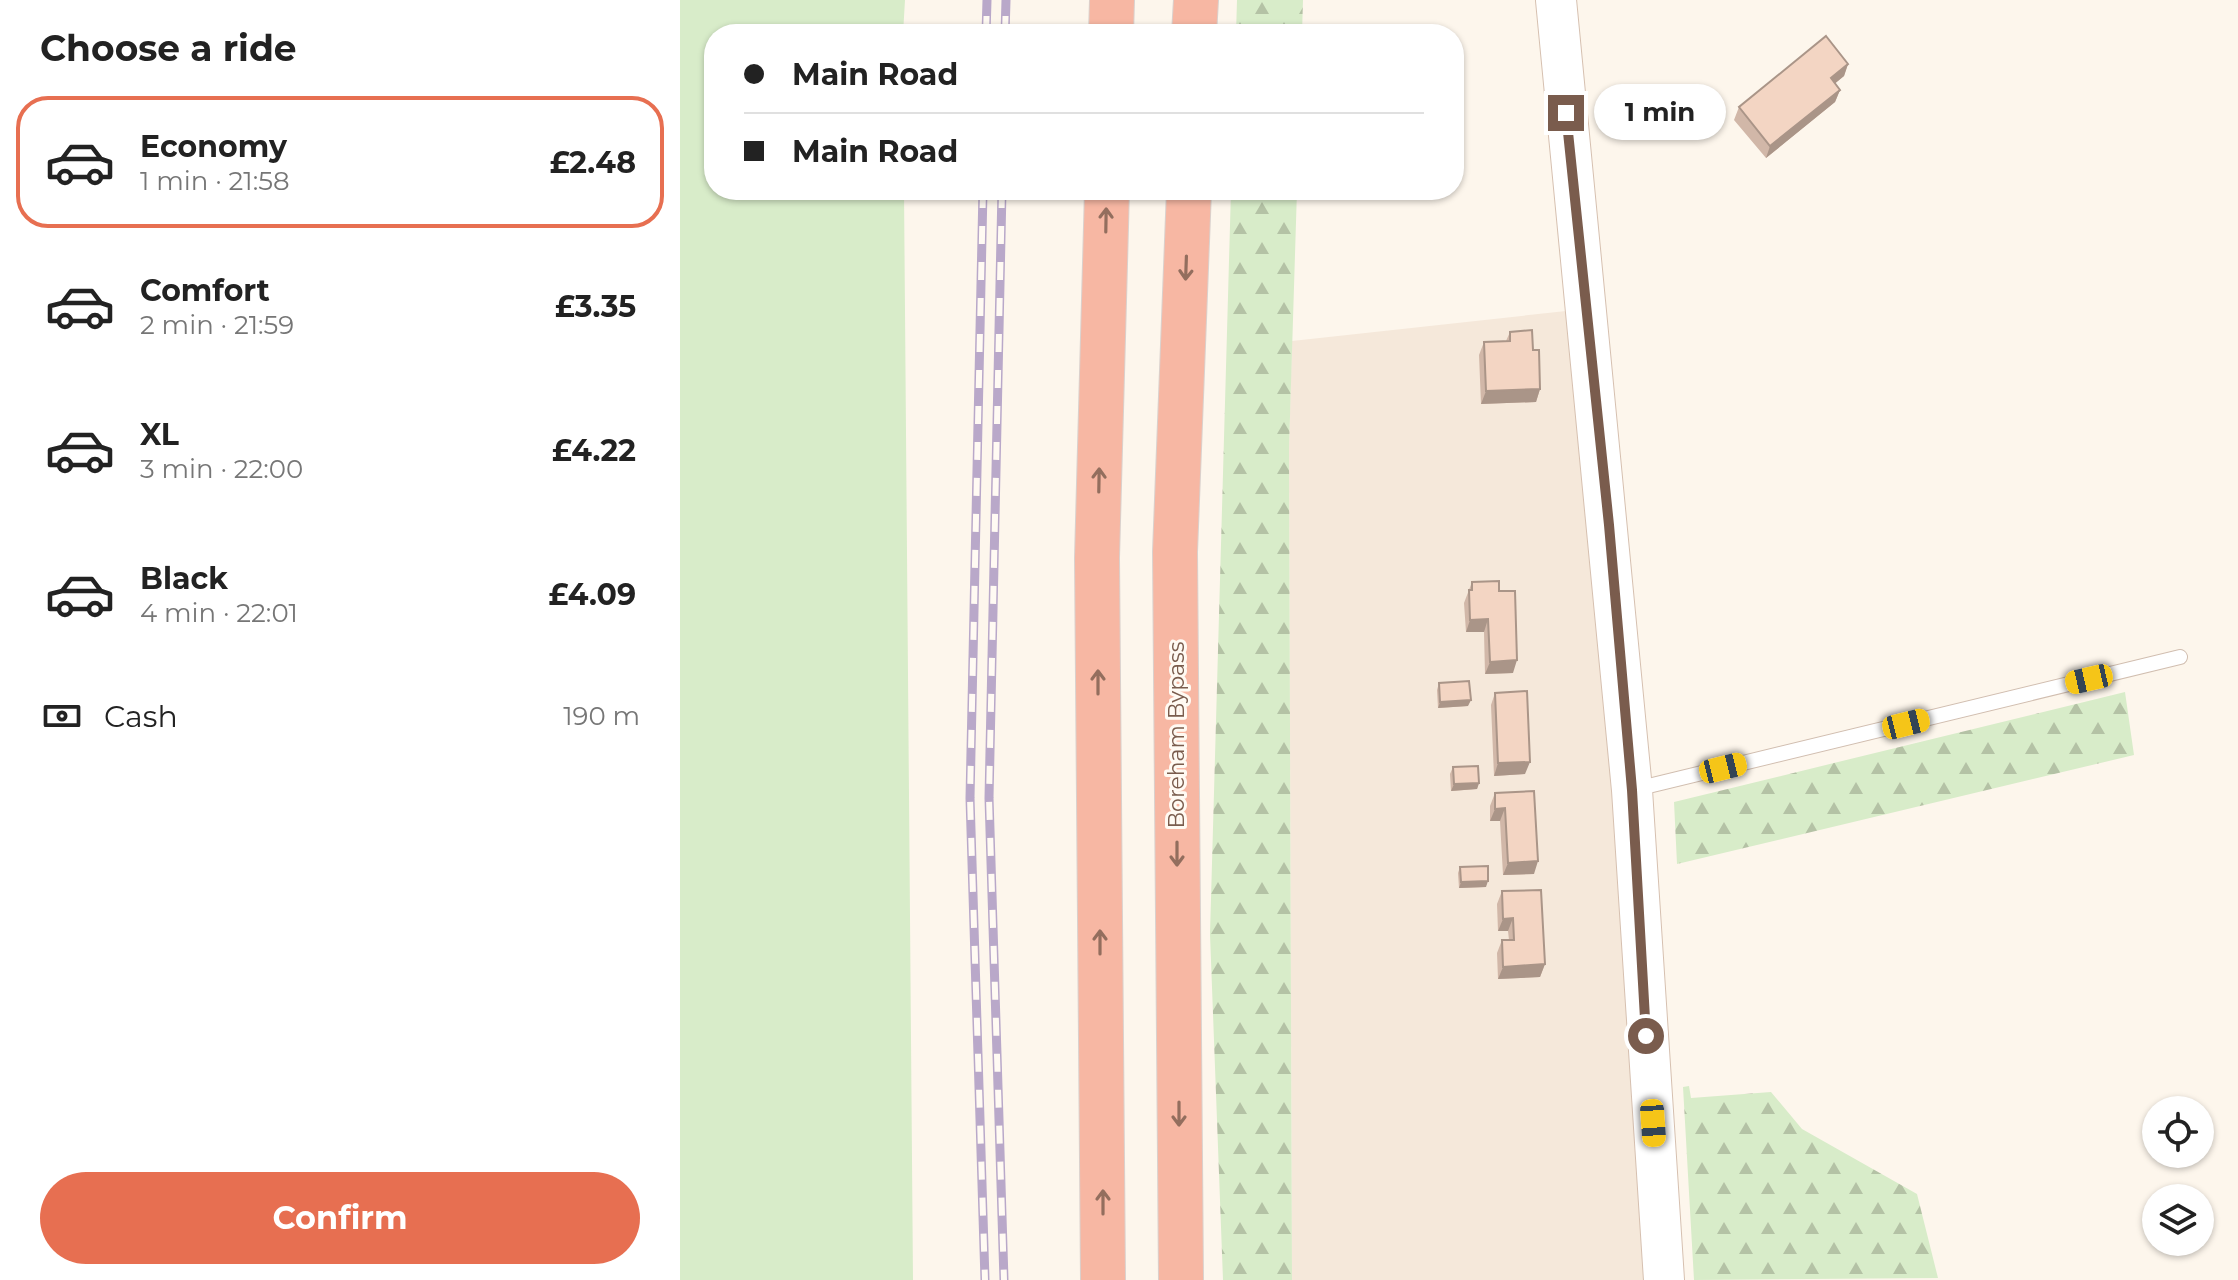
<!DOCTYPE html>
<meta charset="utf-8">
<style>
body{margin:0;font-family:Montserrat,sans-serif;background:#f2f2f2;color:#222;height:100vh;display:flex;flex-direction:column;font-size:30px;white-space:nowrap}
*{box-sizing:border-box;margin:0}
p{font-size:26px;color:#767676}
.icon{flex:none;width:44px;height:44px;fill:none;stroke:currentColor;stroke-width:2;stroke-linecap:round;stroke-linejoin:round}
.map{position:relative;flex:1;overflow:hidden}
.sheet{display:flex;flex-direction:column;background:#fff;width:680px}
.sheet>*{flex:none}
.top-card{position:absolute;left:24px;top:24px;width:760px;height:176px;border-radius:32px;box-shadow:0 2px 6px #0004;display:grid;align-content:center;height:176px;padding:0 40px;background:#fff}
.controls{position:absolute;left:1462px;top:1096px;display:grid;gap:16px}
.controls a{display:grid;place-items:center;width:72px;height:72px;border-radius:50%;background:#fff;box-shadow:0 2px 6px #0004;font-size:40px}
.end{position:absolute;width:36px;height:36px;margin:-18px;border:10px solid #7a5c4d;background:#fff;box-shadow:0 0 0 4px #fff}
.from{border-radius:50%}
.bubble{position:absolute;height:56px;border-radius:28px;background:#fff;box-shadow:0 2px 6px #0004;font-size:26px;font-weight:700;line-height:56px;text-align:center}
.car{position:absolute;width:24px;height:48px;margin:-24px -12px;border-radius:10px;box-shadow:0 0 6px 2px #0007;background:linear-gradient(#f5c518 24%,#345 0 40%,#f5c518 0 76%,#345 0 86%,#f5c518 0)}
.top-card b{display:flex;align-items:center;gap:28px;height:76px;font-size:30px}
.top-card b+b{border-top:2px solid #e0e0e0}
.top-card i{width:20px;height:20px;background:#222}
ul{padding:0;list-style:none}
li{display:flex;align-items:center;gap:24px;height:132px;margin:0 16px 12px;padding:0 24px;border:4px solid transparent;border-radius:32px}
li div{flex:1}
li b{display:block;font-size:30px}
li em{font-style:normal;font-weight:700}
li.active{border-color:#e76f51}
li>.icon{width:72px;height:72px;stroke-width:1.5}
h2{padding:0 40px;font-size:36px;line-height:96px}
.pay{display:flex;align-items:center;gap:20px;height:88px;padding:0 40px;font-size:30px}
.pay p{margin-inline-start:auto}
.cta{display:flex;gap:16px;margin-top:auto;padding:16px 40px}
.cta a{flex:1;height:92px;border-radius:48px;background:#e76f51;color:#fff;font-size:32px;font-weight:700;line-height:92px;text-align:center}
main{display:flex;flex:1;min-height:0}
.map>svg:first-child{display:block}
.residential{fill:#f5e8da}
.green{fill:#d8ecc9}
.forest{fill:url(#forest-firs)}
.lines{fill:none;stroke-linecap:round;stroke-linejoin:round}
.lane-casing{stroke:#d1beb0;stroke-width:16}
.secondary-casing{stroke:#d6c0b0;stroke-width:42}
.highway-casing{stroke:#dad1cd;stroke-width:46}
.lane{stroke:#fff;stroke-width:14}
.secondary{stroke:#fff;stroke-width:40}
.highway{stroke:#f7b7a3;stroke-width:44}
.rail-casing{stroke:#b9a8c9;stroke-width:9}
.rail{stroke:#fffaf3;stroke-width:6;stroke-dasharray:18;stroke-linecap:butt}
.wall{fill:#d1b7a8}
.shaded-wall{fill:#aa9588}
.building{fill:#f3d5c3;stroke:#aa9588;stroke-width:2}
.oneway{stroke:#936e5e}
.route{stroke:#7a5c4d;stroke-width:10}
.labels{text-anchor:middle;stroke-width:6;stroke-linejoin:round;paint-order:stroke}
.street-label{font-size:22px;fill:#7a5c4d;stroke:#fffaf3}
</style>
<main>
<section class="sheet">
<h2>Choose a ride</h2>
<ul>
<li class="active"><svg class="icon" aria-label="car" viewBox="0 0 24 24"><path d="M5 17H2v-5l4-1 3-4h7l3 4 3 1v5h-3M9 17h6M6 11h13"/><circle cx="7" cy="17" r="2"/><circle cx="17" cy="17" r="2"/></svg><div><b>Economy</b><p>1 min · 21:58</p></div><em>£2.48</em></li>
<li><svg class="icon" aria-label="car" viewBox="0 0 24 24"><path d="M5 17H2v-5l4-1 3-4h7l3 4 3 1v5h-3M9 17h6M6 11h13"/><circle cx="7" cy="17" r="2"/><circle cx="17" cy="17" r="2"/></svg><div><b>Comfort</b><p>2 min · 21:59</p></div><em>£3.35</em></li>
<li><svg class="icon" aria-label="car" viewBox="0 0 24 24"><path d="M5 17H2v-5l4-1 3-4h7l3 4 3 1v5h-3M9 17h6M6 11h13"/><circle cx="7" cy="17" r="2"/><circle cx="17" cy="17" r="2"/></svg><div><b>XL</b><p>3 min · 22:00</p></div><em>£4.22</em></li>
<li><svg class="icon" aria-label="car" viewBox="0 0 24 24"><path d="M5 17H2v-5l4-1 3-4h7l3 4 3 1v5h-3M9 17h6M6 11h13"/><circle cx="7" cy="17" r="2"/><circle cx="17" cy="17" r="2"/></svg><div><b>Black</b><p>4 min · 22:01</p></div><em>£4.09</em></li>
</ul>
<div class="pay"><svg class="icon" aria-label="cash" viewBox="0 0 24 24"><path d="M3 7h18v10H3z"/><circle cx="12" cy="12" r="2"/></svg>Cash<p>190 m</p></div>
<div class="cta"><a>Confirm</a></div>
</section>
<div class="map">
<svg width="1558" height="1280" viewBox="0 0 1558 1280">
<defs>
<pattern id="forest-firs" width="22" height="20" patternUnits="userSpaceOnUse" patternTransform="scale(2)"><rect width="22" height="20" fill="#d8ecc9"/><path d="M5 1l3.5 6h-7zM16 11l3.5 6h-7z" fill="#b4c2a5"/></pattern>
</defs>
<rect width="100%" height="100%" fill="#fdf6ec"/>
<path class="residential" d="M886 311 920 596 972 1280H612L609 449 612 341Z"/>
<path class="green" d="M0 0H225L223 34H34V190H224L233 1280H0Z"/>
<path class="forest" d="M557 0H623L622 34H556Z
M551 190H617L609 449 612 1280H543L530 934Z
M1445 692 1454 755 997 864 994 802Z
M1009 1086 1011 1098 1091 1092 1122 1129 1237 1194 1258 1278 1014 1280 1003 1087Z"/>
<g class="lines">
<g class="lane-casing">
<path id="lane" d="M956 789 1500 657"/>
</g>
<g class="secondary-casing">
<path id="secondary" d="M876 0 952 790 984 1280"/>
</g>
<g class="highway-casing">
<path id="highway" d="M431 34 432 0
M514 34 516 0
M423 1280 417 558 427 190
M501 1280 495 552 509 190"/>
</g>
<use href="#lane" class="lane"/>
<use href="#secondary" class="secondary"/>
<use href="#highway" class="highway"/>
<g class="rail-casing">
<path id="rail" d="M306 34 307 0
M325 34 326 0
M303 190 290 798 305 1280
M322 190 309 798 324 1280"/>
</g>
<use href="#rail" class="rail"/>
</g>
<path class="wall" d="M1168 64 1164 76 1155 83 1160 90 1155 102 1086 158 1054 120 1059 107Z
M830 332 853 350 860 389 856 402 801 404 799 355 804 342 826 341Z
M792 582 819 591 833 673 805 674 804 632H786L784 603Z
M759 683 788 706 758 708 757 690Z
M815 693 845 774 814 776 811 705Z
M773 767 799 783 797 789 771 791 770 774Z
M854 791V874L823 875 820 821H810V806L815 793Z
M780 867 806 887 779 888 778 873Z
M822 891 865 964 860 977 818 979 817 953 822 940H829L828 931H818L817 904Z"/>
<path class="shaded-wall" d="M1168 64 1164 76 1146 91 1151 78Z
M1160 90 1155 102 1086 158 1090 146Z
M860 389 856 402 801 404 806 391Z
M808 619 804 632H786L790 620Z
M837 660 833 673 805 674 810 662Z
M791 700 788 706 758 708 760 702Z
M850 762 845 774 814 776 818 763Z
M799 783 797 789 771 791 774 784Z
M825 808 820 821H810L815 809Z
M858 861 854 874 823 875 828 863Z
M808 881 806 887 779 888 781 882Z
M833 918 828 931H818L823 919Z
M865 964 860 977 818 979 823 967Z"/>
<path class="building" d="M1146 36 1168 64 1151 78 1160 90 1090 146 1059 107Z
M852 330 853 350H859L860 389 806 391 804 342 830 341V332Z
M819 581V591H835L837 660 810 662 808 619 790 620 789 590H792V582Z
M789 681 791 700 760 702 759 683Z
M847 691 850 762 818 763 815 693Z
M798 766 799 783 774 784 773 767Z
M854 791 858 861 828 863 825 808 815 809V793Z
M808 866V881L781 882 780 867Z
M861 890 865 964 823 967 822 940H834L833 918 823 919 822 891Z"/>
<defs><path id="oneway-shaft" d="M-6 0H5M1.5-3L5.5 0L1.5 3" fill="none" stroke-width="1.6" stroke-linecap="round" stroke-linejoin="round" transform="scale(2)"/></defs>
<g class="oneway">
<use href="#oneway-shaft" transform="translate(426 220) rotate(-89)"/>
<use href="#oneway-shaft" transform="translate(506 268) rotate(92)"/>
<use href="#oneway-shaft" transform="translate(419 480) rotate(-89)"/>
<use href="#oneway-shaft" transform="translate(418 682) rotate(-90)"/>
<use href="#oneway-shaft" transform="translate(497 854) rotate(90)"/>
<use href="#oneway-shaft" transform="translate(420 942) rotate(-90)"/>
<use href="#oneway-shaft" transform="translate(499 1114) rotate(90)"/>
<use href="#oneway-shaft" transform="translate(423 1202) rotate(-90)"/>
</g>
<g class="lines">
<path class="route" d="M886 113 929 525 952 790 966 1036"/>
</g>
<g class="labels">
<g class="street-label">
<text transform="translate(496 735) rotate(-90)" y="8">Boreham Bypass</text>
</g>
</g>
</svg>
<div class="controls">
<a><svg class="icon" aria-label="locate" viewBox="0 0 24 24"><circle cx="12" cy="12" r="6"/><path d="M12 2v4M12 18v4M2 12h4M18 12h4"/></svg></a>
<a><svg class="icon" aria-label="layers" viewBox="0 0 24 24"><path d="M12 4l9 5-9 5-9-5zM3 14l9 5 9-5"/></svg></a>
</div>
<i class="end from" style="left:966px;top:1036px"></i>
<i class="end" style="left:886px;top:113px"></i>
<div class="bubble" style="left:914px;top:84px;width:132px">1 min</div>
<i class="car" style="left:1409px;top:679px;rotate:257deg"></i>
<i class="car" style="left:1226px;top:724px;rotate:76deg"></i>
<i class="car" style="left:1043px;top:768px;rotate:76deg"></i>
<i class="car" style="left:973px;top:1123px;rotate:176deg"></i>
<div class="top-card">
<b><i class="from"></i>Main Road</b>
<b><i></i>Main Road</b>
</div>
</div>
</main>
